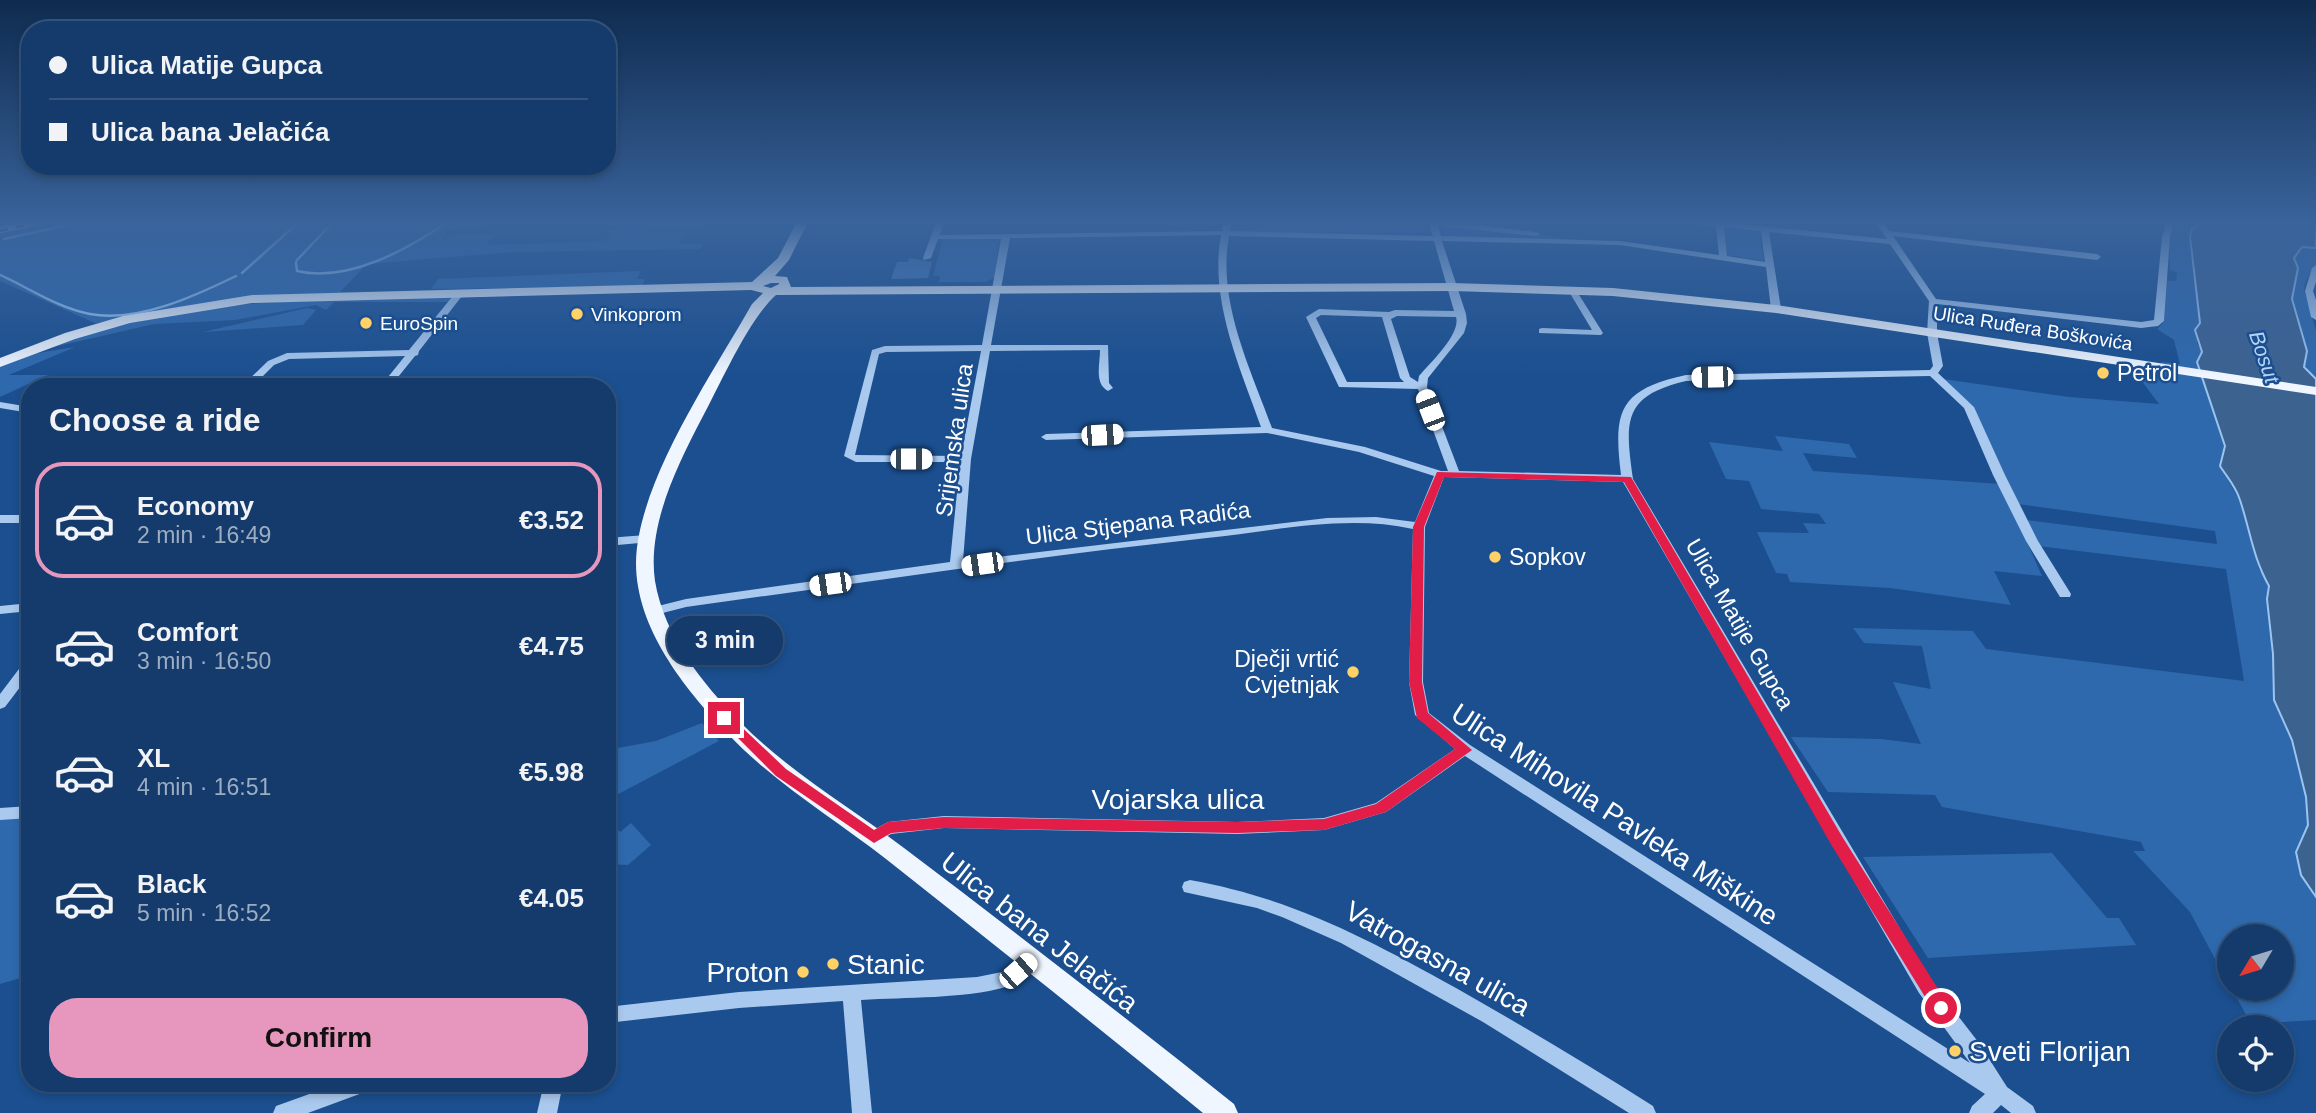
<!DOCTYPE html>
<meta charset="utf-8">
<style>
body{margin:0;font-family:Arial,sans-serif;background:#214673;color:#f1f3f6;height:100vh;display:flex;flex-direction:column;font-size:26px;white-space:nowrap}
*{box-sizing:border-box;margin:0}
p{font-size:23px;color:#9dadc1}
.icon{flex:none;width:38px;height:38px;fill:none;stroke:currentColor;stroke-width:2;stroke-linecap:round;stroke-linejoin:round}
.map{position:relative;flex:1;overflow:hidden}
.drawer{position:absolute;left:21px;top:378px;width:595px;height:714px;display:flex;flex-direction:column;background:#143b6b;border-radius:28px;box-shadow:0 4px 10px #0003,0 0 0 2px #33557e}
.drawer>*{flex:none}
.top-card{position:absolute;left:21px;top:21px;width:595px;height:154px;border-radius:28px;box-shadow:0 4px 10px #0003,0 0 0 2px #33557e;display:grid;align-content:center;height:154px;padding:0 28px;background:#143b6b}
.needle{width:46px;rotate:232deg}
.tools{position:absolute;left:2217px;top:924px;display:grid;gap:14px}
.tools a{display:grid;place-items:center;width:77px;height:77px;border-radius:50%;background:#143b6b;box-shadow:0 4px 10px #0003,0 0 0 2px #33557e;font-size:35px}
.end{position:absolute;width:32px;height:32px;margin:-16px;border:9px solid #e11d48;background:#fff;box-shadow:0 0 0 4px #fff}
.from{border-radius:50%}
.bubble{position:absolute;height:49px;border-radius:24px;background:#143b6b;box-shadow:0 4px 10px #0003,0 0 0 2px #33557e;font-size:23px;font-weight:600;line-height:49px;text-align:center}
.car{position:absolute;width:21px;height:42px;margin:-21px -10px;border-radius:9px;box-shadow:0 0 5px 2px #0007;background:linear-gradient(#fff 24%,#345 0 40%,#fff 0 76%,#345 0 86%,#fff 0)}
.top-card b{display:flex;align-items:center;gap:24px;height:66px;font-size:26px}
.top-card b+b{border-top:2px solid #33557e}
.top-card i{width:18px;height:18px;background:#f1f3f6}
ul{padding:0;list-style:none}
li{display:flex;align-items:center;gap:21px;height:116px;margin:0 14px 10px;padding:0 14px;border:4px solid transparent;border-radius:28px}
li div{flex:1}
li b{display:block;font-size:26px}
li em{font-style:normal;font-weight:600}
li.selected{border-color:#e797bd}
li>.icon{width:63px;height:63px;stroke-width:1.5}
h2{padding:0 28px;font-size:32px;line-height:84px}
.action{display:flex;gap:14px;margin-top:auto;padding:14px 28px}
.action a{flex:1;height:80px;border-radius:28px;background:#e797bd;color:#111;font-size:28px;font-weight:600;line-height:80px;text-align:center}
.map>svg:first-child{display:block}
.green{fill:#2e69ad}
.water{fill:#3c6290;stroke:#9cc4f0;stroke-width:2}
.lines{fill:none;stroke-linecap:round;stroke-linejoin:round}
.stream{stroke:#9cc4f0;stroke-width:2.5}
.building{fill:#4478b7}
.minor{fill:#a9c9ee;fill-rule:evenodd}
.major{fill:#f0f6ff;fill-rule:evenodd}
.rail-casing{stroke:#fff;stroke-width:4.5}
.rail{stroke:#1b4f8f;stroke-width:2.5;stroke-dasharray:8;stroke-linecap:butt}
.route{fill:#e11d48}
.poi-dot{fill:#ffd166;stroke:#1b4f8f;stroke-width:2.5}
.labels{text-anchor:middle;stroke-width:5;stroke-linejoin:round;paint-order:stroke}
.far-poi-label{font-size:19px;fill:#fff;stroke:#1b4f8f;text-anchor:start}
.far-street-label{font-size:19px;fill:#fff;stroke:#1b4f8f}
.far-water-label{font-size:21px;font-style:italic;fill:#b5d3f5;stroke:#1b4f8f}
.poi-label{font-size:23px;fill:#fff;stroke:#1b4f8f;text-anchor:start}
.street-label{font-size:23px;fill:#fff;stroke:#1b4f8f}
.near-street-label{font-size:28px;fill:#fff;stroke:#1b4f8f}
.near-poi-label{font-size:28px;fill:#fff;stroke:#1b4f8f;text-anchor:start}
</style>
<div class="map">
<svg width="2316" height="1113" viewBox="0 0 2316 1113">
<rect width="100%" height="100%" fill="#1b4f8f"/>
<path class="green" d="M56 220H489V226L448 230 442 240 459 234H496L487 245 606 241 612 230 686 232 679 243 704 244 700 249 512 252 367 264 340 292 579 287 283 296 95 323 0 281V232Z
M608 220H705L700 229H627L607 224Z
M1234 220 1421 224 1428 227 1429 233 1232 232Z
M2176 220H2207L2192 229 2200 323 2197 343 2202 352 2197 362 2225 446 2220 466 2240 501 2259 569 2269 586 2267 599 2273 654 2274 700 2292 740 2306 797 2308 825 2296 853 2301 875 2316 897V1020L2251 1024 2232 989H2282V936H2230L2229 985 2190 912 2133 851H2145L2141 842 1942 807 1935 795 1828 792 1791 737 1881 739 1921 744 1893 682 1931 689 1922 646 1864 643 1853 628 1973 631 1986 649 2244 681 2226 569 2038 546 2027 520 2217 544 2215 531 2018 504 1973 406 1943 379 2069 397 2159 404 2138 376 2128 369 2155 371 2162 362 2180 364 2174 340 2157 329 2164 322 2167 281H2176L2177 272 2170 270C2170 255 2167 234 2176 220Z
M1445 224 1558 237 1562 240 1445 237 1442 226Z
M1724 228 1759 232 1764 261 1727 255Z
M943 238 999 239 995 277 986 282H939L940 276H933Z
M2302 247 2316 248V264L2305 282 2304 290 2316 331V379L2304 367 2307 351 2292 299 2298 268 2294 258Z
M641 271 637 279H645L642 286 431 289 438 279Z
M447 296 452 298 450 302H334L326 310 316 305 235 320 154 324 49 348C174 296 314 301 447 296Z
M307 308 316 310 303 325 203 332Z
M75 347 9 375H48L0 397V365L25 355Z
M1775 436 1849 444 1857 458 1803 453 1813 471 2001 484 2042 576 1994 571 2011 605 1890 588 1790 582 1787 574 1776 573 1757 532 1809 533 1803 523 1826 524 1819 514 1761 509 1749 481 1726 479 1709 442 1783 451Z
M702 723 719 741 607 800V750L656 741Z
M30 817V961L24 977 0 984V819Z
M607 818 620 832 631 823 651 845 628 865 607 864Z
M2052 853 2107 918H2119L2136 945 1928 958 1863 857Z"/>
<path class="water" d="M2207 220H2316V248L2302 247 2294 258 2298 268 2292 299 2307 351 2304 367 2316 379V897L2301 875 2296 852 2308 825 2306 797 2292 740 2274 700 2273 654 2267 599 2269 586C2253 558 2250 530 2240 500 2236 487 2227 477 2220 466L2225 446 2197 362 2202 352 2195 330 2200 323 2190 236 2192 229Z"/>
<g class="lines">
<path class="stream" d="M4 239 90 220
M297 260 335 220
M296 262 297 271C348 283 409 249 450 220
M242 273 301 220
M0 275C29 288 58 308 90 314 137 323 195 296 236 276"/>
</g>
<path class="building" d="M909 258 932 262 928 278 891 279 897 262H908Z"/>
<g class="lines">
<path class="minor" d="M23 220H39L0 230V226Z
M937 220H945L940 235 1222 231 1224 220H1232L1230 231 1433 236 1429 225 1401 220H1436L1536 232 1540 234 1536 236 1438 226 1441 236 1620 241 1719 255 1716 227 1671 220H1702L1887 239 1874 220H1882L1889 231 2097 254 2101 257 2097 260 1893 236 1936 299 2141 322 2154 320 2162 237 2167 220H2175L2170 237 2164 321 2158 326 2141 328 1937 304V333L1943 366 1938 373 1974 407 2005 475 2038 541 2071 594 2070 597H2060L2026 541 1993 475 1964 408 1930 376 1686 381C1622 396 1625 422 1633 479L1931 981 1979 1043 2007 1087 2033 1106 2036 1113H2011L2001 1105 1993 1113H1969L1972 1106 1985 1094 1465 756 1386 812 1324 830 1237 834 944 828 891 834 880 841 874 843 868 841 866 837 868 833 888 822 944 816 1237 822 1324 818 1376 803 1455 749 1415 715 1409 682 1413 529C1346 514 1274 531 1207 538 1032 557 860 583 686 607L655 615 650 614 649 611 650 608 686 599 950 562 960 462H856L844 456 872 350 885 346 982 345 1001 239H938L931 258 924 260 923 258ZM1724 227 1761 231 1765 262 1727 256ZM1769 232 1890 244 1929 301 1927 333 1933 366 1930 370 1686 375C1619 390 1613 410 1621 475L1459 471 1427 387 1428 378 1464 333 1467 323 1466 314 1442 241 1620 245 1766 267 1771 309 1776 312 1781 309ZM1221 235C1209 300 1240 367 1261 427L1046 434 1041 437 1046 440 1267 433 1359 452 1434 476 1415 522 1376 517 1327 518 963 561 971 459 990 351 1100 350C1100 365 1094 383 1108 391L1113 388 1109 383 1108 345H991L1010 238ZM1229 236 1434 241 1454 311 1395 310 1389 312 1319 309 1306 317 1339 387 1418 389 1448 471H1441L1365 447 1272 428C1250 368 1217 301 1229 236ZM1321 315 1382 317 1400 378 1404 382H1347L1316 318ZM1397 316 1456 317C1461 334 1431 362 1419 376L1418 382 1410 377 1391 319ZM981 351 961 456 855 455 879 354 886 352ZM1444 477 1623 482 1919 993 1970 1063 1470 745 1429 713 1423 682 1425 527Z
M2316 265V282L2313 291 2316 300V320L2311 317 2305 291 2312 268Z
M1572 287 1576 290 1603 333 1601 335 1539 333V329L1542 328 1592 330 1568 290Z
M459 291 463 294 462 296 419 351 418 355 415 356 390 387H380L405 356 289 359 274 365 252 387H241L268 361 287 353 409 350 456 292Z
M0 402 30 407V413L0 408Z
M0 515H30V523H0Z
M646 535 650 536 652 539 650 542 607 546V538Z
M30 603V611L0 614V606Z
M30 659V674L5 707 0 709V694L25 661Z
M30 806V818L0 820V808Z
M1190 880C1291 898 1368 939 1456 988 1523 1026 1588 1065 1653 1106L1656 1113H1629L1483 1022 1341 943 1282 917 1257 908 1184 892 1182 887 1184 882Z
M1031 953 1037 956 1040 961C1035 971 1017 984 1006 987 963 999 906 997 861 1000L872 1113H852L843 1001 739 1008 607 1023V1007L739 992 977 977 1002 972Z
M340 1083H375L373 1089 308 1113H273L276 1106Z
M544 1083H563L557 1113H537Z"/>
<path class="major" d="M798 220H809L789 260 775 276 787 277 791 287 1452 283 1613 288 1776 305 2316 387V395L1776 313 1613 296 1452 291 776 295C748 320 721 383 702 418 677 466 647 526 655 581 664 636 703 684 740 722 788 771 850 807 904 848 1015 932 1125 1017 1234 1104L1238 1113H1203C1098 1027 992 943 886 859 833 818 773 782 727 733 684 688 636 628 636 563 637 483 713 373 752 304L763 293 751 290 252 303 130 323 75 339 0 367V358L65 333 123 316 252 295 752 282 778 258ZM771 283H779V284L771 288 763 286Z"/>
<g class="rail-casing">
<path id="rail" d="M0 231 50 220"/>
</g>
<use href="#rail" class="rail"/>
</g>
<linearGradient id="sky" x2="0" y2="1"><stop stop-color="#0f2b4f"/><stop offset="0.59" stop-color="#39639b"/><stop offset="1" stop-color="#39639b" stop-opacity="0"/></linearGradient>
<rect width="2316" height="376" fill="url(#sky)"/>
<path class="route" d="M1437 472 1631 477 1843 838 1947 1003 1949 1008 1947 1013H1935L1832 846 1624 482 1444 477 1424 527 1422 682 1428 713 1472 750 1386 812 1324 830 1237 833 944 828 891 833 874 843 776 776 718 718 720 715H729L786 769 874 830 888 822 944 817 1237 822 1324 819 1376 804 1455 749 1417 718 1409 682 1413 527Z"/>
<g class="poi-dot">
<circle cx="577" cy="314" r="7"/>
<circle cx="366" cy="323" r="7"/>
<circle cx="2103" cy="373" r="7"/>
<circle cx="1495" cy="557" r="7"/>
<circle cx="1353" cy="672" r="7"/>
<circle cx="833" cy="964" r="7"/>
<circle cx="803" cy="972" r="7"/>
<circle cx="1955" cy="1051" r="7"/>
</g>
<g class="labels">
<g class="far-poi-label">
<text x="591" y="321">Vinkoprom</text>
<text x="380" y="330">EuroSpin</text>
</g>
<g class="far-street-label">
<text transform="translate(2033 328) rotate(9)" y="7">Ulica Ruđera Boškovića</text>
</g>
<g class="far-water-label">
<text transform="translate(2264 357) rotate(71)" y="7">Bosut</text>
</g>
<g class="poi-label">
<text x="2117" y="381">Petrol</text>
<text x="1509" y="565">Sopkov</text>
<text x="1339" y="667" text-anchor="end">Dječji vrtić<tspan x="1339" dy="26">Cvjetnjak</tspan></text>
</g>
<g class="street-label">
<text transform="translate(954 440) rotate(-82)" y="8">Srijemska ulica</text>
<text transform="translate(1138 523) rotate(-7)" y="8">Ulica Stjepana Radića</text>
<text transform="translate(1740 624) rotate(60)" y="8">Ulica Matije Gupca</text>
</g>
<g class="near-street-label">
<text x="1178" y="809">Vojarska ulica</text>
<text transform="translate(1615 814) rotate(33)" y="10">Ulica Mihovila Pavleka Miškine</text>
<text transform="translate(1040 932) rotate(38)" y="10">Ulica bana Jelačića</text>
<text transform="translate(1438 958) rotate(29)" y="10">Vatrogasna ulica</text>
</g>
<g class="near-poi-label">
<text x="847" y="974">Stanic</text>
<text x="789" y="982" text-anchor="end">Proton</text>
<text x="1969" y="1061">Sveti Florijan</text>
</g>
</g>
</svg>
<div class="tools">
<a><svg class="needle" viewBox="-14 -14 28 28"><path d="M0-13l5 13h-10z" fill="#e53935"/><path d="M0 13l5-13h-10z" fill="#9dadc1"/></svg></a>
<a><svg class="icon" aria-label="locate" viewBox="0 0 24 24"><circle cx="12" cy="12" r="6"/><path d="M12 2v4M12 18v4M2 12h4M18 12h4"/></svg></a>
</div>
<i class="end from" style="left:1941px;top:1008px"></i>
<i class="end" style="left:724px;top:718px"></i>
<div class="bubble" style="left:667px;top:616px;width:116px">3 min</div>
<i class="car" style="left:1712px;top:377px;rotate:269deg"></i>
<i class="car" style="left:1430px;top:410px;rotate:339deg"></i>
<i class="car" style="left:1102px;top:435px;rotate:87deg"></i>
<i class="car" style="left:911px;top:459px;rotate:90deg"></i>
<i class="car" style="left:982px;top:564px;rotate:262deg"></i>
<i class="car" style="left:830px;top:584px;rotate:262deg"></i>
<i class="car" style="left:1018px;top:971px;rotate:49deg"></i>
<div class="top-card">
<b><i class="from"></i>Ulica Matije Gupca</b>
<b><i></i>Ulica bana Jelačića</b>
</div>
<section class="drawer">
<h2>Choose a ride</h2>
<ul>
<li class="selected"><svg class="icon" aria-label="car" viewBox="0 0 24 24"><path d="M5 17H2v-5l4-1 3-4h7l3 4 3 1v5h-3M9 17h6M6 11h13"/><circle cx="7" cy="17" r="2"/><circle cx="17" cy="17" r="2"/></svg><div><b>Economy</b><p>2 min · 16:49</p></div><em>€3.52</em></li>
<li><svg class="icon" aria-label="car" viewBox="0 0 24 24"><path d="M5 17H2v-5l4-1 3-4h7l3 4 3 1v5h-3M9 17h6M6 11h13"/><circle cx="7" cy="17" r="2"/><circle cx="17" cy="17" r="2"/></svg><div><b>Comfort</b><p>3 min · 16:50</p></div><em>€4.75</em></li>
<li><svg class="icon" aria-label="car" viewBox="0 0 24 24"><path d="M5 17H2v-5l4-1 3-4h7l3 4 3 1v5h-3M9 17h6M6 11h13"/><circle cx="7" cy="17" r="2"/><circle cx="17" cy="17" r="2"/></svg><div><b>XL</b><p>4 min · 16:51</p></div><em>€5.98</em></li>
<li><svg class="icon" aria-label="car" viewBox="0 0 24 24"><path d="M5 17H2v-5l4-1 3-4h7l3 4 3 1v5h-3M9 17h6M6 11h13"/><circle cx="7" cy="17" r="2"/><circle cx="17" cy="17" r="2"/></svg><div><b>Black</b><p>5 min · 16:52</p></div><em>€4.05</em></li>
</ul>
<div class="action"><a>Confirm</a></div>
</section>
</div>
